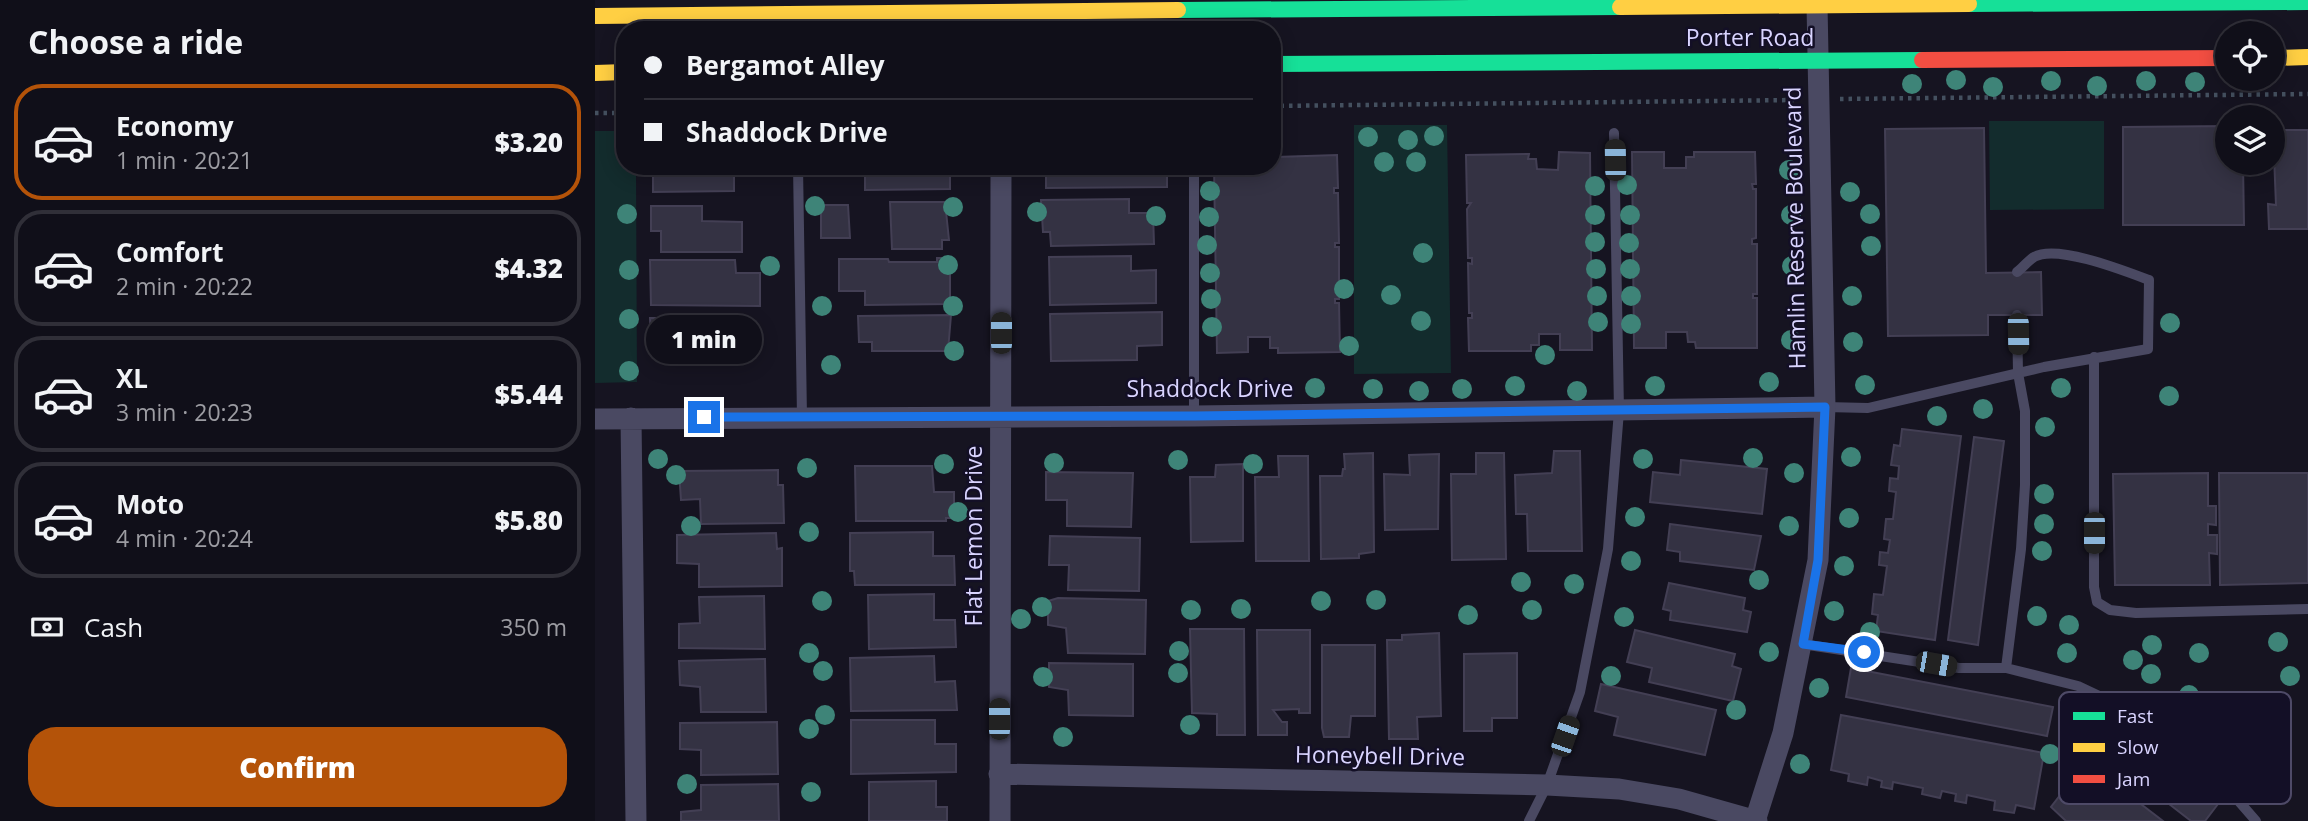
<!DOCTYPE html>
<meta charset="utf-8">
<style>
body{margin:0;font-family:"Open Sans",sans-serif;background:#191822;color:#f1f3f6;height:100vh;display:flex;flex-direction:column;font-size:26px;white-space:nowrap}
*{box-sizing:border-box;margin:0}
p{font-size:23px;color:#9c9ca2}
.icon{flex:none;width:38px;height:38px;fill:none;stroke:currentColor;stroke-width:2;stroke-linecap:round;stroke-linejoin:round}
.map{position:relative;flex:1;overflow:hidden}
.details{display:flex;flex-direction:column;background:#100f19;width:595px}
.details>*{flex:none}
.top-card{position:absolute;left:21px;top:21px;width:665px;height:154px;border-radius:28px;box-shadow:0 4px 18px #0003,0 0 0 2px #302f38;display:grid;align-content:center;height:154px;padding:0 28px;background:#100f19}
.controls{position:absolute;left:1620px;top:21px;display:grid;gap:14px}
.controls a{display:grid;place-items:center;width:70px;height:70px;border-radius:50%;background:#100f19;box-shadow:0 4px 18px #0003,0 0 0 2px #302f38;font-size:35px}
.end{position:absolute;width:32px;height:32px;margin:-16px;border:9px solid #1a73e8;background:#fff;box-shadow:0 0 0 4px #fff}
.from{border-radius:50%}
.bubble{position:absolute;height:49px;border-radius:24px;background:#100f19;box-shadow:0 4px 18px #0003,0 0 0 2px #302f38;font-size:23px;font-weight:800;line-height:49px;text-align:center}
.car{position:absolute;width:21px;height:42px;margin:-21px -10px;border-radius:9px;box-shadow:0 0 5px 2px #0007;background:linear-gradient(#222 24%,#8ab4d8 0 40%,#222 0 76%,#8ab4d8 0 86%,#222 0)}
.top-card b{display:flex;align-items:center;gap:24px;height:66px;font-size:26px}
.top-card b+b{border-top:2px solid #302f38}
.top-card i{width:18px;height:18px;background:#f1f3f6}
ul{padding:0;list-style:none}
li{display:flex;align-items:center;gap:21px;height:116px;margin:0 14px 10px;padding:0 14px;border:4px solid #302f38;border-radius:28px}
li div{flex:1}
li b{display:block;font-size:26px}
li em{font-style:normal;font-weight:800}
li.current{border-color:#b45309}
li>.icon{width:63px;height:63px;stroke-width:1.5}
h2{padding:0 28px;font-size:32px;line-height:84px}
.pay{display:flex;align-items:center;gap:18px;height:77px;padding:0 28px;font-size:26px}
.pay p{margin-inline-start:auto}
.primary-button{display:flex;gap:14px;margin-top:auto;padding:14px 28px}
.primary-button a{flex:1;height:80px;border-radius:28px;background:#b45309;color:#fff;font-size:28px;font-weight:800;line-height:80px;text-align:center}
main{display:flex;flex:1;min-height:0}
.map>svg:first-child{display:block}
.green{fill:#132c2d}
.building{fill:#343243;stroke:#433f54;stroke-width:2}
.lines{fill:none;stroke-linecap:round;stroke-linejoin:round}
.path{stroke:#44505f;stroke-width:4.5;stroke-dasharray:3.5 5;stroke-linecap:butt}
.lane{stroke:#4a4962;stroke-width:10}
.street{stroke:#4a4962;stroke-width:21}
.fast{stroke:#16e098;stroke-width:16}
.slow{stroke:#ffcf43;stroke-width:16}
.jam{stroke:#f24e42;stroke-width:16}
.tree{fill:#3e8478}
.route{stroke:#1a73e8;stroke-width:9}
.labels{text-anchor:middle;stroke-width:5;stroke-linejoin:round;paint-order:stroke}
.street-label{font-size:23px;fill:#d9d4ff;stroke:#130f26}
.key{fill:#130f26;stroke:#4e4a67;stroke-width:2}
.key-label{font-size:19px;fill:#d9d4ff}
</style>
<main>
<section class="details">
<h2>Choose a ride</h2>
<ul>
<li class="current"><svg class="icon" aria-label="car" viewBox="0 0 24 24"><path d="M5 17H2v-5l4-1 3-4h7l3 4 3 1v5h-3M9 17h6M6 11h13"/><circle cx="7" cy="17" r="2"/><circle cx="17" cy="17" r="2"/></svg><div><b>Economy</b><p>1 min · 20:21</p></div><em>$3.20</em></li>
<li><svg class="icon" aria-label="car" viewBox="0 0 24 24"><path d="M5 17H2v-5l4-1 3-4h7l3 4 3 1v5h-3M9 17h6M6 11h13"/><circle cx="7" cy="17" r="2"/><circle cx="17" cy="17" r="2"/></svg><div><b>Comfort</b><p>2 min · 20:22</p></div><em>$4.32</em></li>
<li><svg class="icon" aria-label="car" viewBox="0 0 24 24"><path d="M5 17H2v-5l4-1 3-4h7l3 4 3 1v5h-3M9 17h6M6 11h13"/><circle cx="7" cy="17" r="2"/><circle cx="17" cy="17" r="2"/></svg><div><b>XL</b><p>3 min · 20:23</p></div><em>$5.44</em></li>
<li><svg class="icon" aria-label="car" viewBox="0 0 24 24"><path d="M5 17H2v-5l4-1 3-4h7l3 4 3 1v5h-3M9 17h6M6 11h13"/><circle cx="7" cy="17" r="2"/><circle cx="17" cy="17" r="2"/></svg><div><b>Moto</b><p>4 min · 20:24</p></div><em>$5.80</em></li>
</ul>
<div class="pay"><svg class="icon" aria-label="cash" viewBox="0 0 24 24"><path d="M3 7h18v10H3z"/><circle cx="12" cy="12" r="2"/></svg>Cash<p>350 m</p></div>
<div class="primary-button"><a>Confirm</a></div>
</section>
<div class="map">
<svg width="1713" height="821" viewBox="0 0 1713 821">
<rect width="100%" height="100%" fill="#161421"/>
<path class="green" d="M1394 121H1509V209L1395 210Z
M759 125H852L856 373 759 374Z
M0 131H30V166H41L42 382 0 383Z"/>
<path class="building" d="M1633 126V163H1648L1649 225H1528V127Z
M1389 128 1391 273 1446 272 1447 315H1393V335L1293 336 1290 129Z
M1678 130H1713V229H1674L1673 204 1681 205Z
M964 152 995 153 997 350H965V334H944V345H936V351H874L873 318H877V313H874L873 263 877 264V258H873L872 209 876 203H872L871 155 934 154 933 159H941L942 169 963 170Z
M1037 152H1069V168H1091V157H1099V152H1160L1161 184H1157L1158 189H1161V238L1157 239V244H1162V294H1158V298H1162V348H1101L1100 342H1093L1092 332H1071V348H1039Z
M742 155 743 188H739V193H743L744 243H740V247H744V299H740V303H744L745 352 683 353V348H675V337H653V352L622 353 619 166H651L652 172H672V166H677V162H681V157Z
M58 166H139V191L58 192Z
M244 166H355V189L270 190V175L245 176Z
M451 166H572V187L451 188Z
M534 199V213H558L559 244 456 246 455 232H448L446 200Z
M295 202H350L354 240H347V249H297Z
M226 205H253L255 238H226Z
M56 206H107V221L147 222V252H66V231H56Z
M536 256V271L561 270V303L455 305 454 257Z
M342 258H347V270L355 271V304L270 305V291H244V259H293L294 262H342Z
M55 260H140L141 273H165V306L56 305Z
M567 312V345L542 346V360L456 361 455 314Z
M356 315 353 351H277V342H264L263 316Z
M55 318H133V327H141V353H63L64 344H56Z
M1307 429 1366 436 1340 640 1281 631 1283 615 1277 614 1279 594 1288 595 1292 566 1284 565 1285 552 1293 553 1295 540 1289 539 1291 519H1298L1301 492 1294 491 1295 478 1303 479 1304 466 1296 465 1299 445 1305 446Z
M1379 437 1409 441 1383 645 1353 640Z
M959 451H985L987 551H933L932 514H921L920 475 957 473Z
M778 453 779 552 764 554V558L726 559 725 476H747L748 469H750L749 454Z
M881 453H909L911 559 857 560 856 474H881Z
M844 454 843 529 790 530 789 474 815 475 814 455Z
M683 456H713L714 561H661L660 477H684Z
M1086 460 1172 469 1167 514 1055 502 1058 472 1085 475Z
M648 464V541L596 542 595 477H620L621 465Z
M260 466H337L339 492H359V518H351V521H261Z
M183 470V485H188L189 523 106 524 105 499 86 500 84 471Z
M451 472 538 473 536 527 472 526V500H451Z
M1613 473V506H1621V525L1613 524V535H1622V554L1614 553 1615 585H1520L1518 474Z
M1624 473H1713V583L1625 585Z
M1075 524 1166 536 1159 570 1085 561V552L1072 550Z
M338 532V556H359L360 585H260L259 571H255V533Z
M181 533 182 549 187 548V586L104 587V564L82 563V535Z
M455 536 545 538 544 591 473 590 474 565H454Z
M1074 583 1150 598 1148 610 1156 612 1152 632 1075 620 1076 611 1068 609Z
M339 594V620H360L361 647 274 649 273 595Z
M169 596 170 649 84 648V624L105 623 104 597Z
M463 598 551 600 550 654 473 653 471 628 453 625V601Z
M595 629H649L650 735H622V714L597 713Z
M662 630H715V713H704V709L678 710 687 722H692V735H663Z
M1040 630 1140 654 1137 666 1146 669 1138 701 1054 682 1057 668 1032 662Z
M844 633 846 716 822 717 823 739H794L792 640H807V635Z
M727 645H780V716H756L754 737H729L727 728Z
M922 653V718H897V731H869V654Z
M339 656 340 682 360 681 362 710 256 711 255 658Z
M170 659 171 712H106L105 687 85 685 84 661Z
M454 663 538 664V716L474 715 473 690 454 687Z
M1256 668 1458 707 1452 736 1251 697Z
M1006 684 1121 710 1110 755 1019 735 1023 717 1000 711Z
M1246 715 1449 753 1439 809 1421 805 1419 813 1399 810 1400 801 1372 795 1371 803 1360 801 1361 794 1347 791 1345 798 1327 794 1328 788 1298 782 1297 789 1286 787 1287 781 1273 777 1272 785 1253 781 1254 774 1236 770Z
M256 720H340V744H361V772L256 774Z
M182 722 183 774 106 775V750L85 749V723Z
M1521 724 1623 804 1610 821H1596L1502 748Z
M1491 762 1568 821H1471L1456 807Z
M341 781V807H352V821H274V782Z
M183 784 184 821H86V812L106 810V785Z"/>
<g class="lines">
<path class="path" d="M1245 99 1713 94
M677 106 1201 100
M0 113H30"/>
<path class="lane" d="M203 166 207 417
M599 166V416
M1499 357V587L1502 602 1515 610 1541 613 1713 609
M1230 407 1273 408 1449 367 1553 349 1554 280C1530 271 1462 244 1439 257 1433 261 1427 268 1422 272
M1207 644 1364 668H1411L1483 686 1553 719 1608 760 1661 821
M1411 668 1426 549 1430 485V411L1423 373 1422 315
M934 821 952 785 985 692 1013 549 1024 411 1019 133"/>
<path class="street" d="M36 418 41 821
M0 419 599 416 1230 407
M404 774 952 785 1024 789 1084 799 1162 821
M405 821 406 166
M1160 821 1188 733 1223 560 1230 407 1222 5"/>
<path class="fast" d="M1374 4 1713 2
M583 10 1025 7
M677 64 1327 60"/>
<path class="slow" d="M1025 7 1374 4
M0 16 583 10
M1678 58 1713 57
M0 73 30 72"/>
<path class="jam" d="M1327 60 1633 58"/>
</g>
<g class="tree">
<circle cx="1361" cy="80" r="10"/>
<circle cx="1456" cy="81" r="10"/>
<circle cx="1551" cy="81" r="10"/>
<circle cx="1600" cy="82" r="10"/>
<circle cx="1317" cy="84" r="10"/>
<circle cx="1502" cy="86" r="10"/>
<circle cx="1398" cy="87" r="10"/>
<circle cx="839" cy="136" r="10"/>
<circle cx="773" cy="137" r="10"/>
<circle cx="813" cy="140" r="10"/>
<circle cx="789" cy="162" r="10"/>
<circle cx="821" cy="162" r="10"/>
<circle cx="1194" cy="170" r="10"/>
<circle cx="1032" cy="185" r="10"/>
<circle cx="1000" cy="186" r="10"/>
<circle cx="615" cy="191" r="10"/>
<circle cx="1255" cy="192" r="10"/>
<circle cx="220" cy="206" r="10"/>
<circle cx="358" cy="207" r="10"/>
<circle cx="442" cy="212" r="10"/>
<circle cx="32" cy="214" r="10"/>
<circle cx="1275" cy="214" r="10"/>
<circle cx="1000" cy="215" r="10"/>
<circle cx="1035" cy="215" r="10"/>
<circle cx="1196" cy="215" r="10"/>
<circle cx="561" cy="216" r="10"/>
<circle cx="614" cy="217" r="10"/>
<circle cx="1000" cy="242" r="10"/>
<circle cx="1034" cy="243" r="10"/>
<circle cx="612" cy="245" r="10"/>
<circle cx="1276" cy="246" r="10"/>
<circle cx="828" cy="253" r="10"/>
<circle cx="353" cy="265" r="10"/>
<circle cx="175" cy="266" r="10"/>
<circle cx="1197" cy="266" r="10"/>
<circle cx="1001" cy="269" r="10"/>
<circle cx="1035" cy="269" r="10"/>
<circle cx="34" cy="270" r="10"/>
<circle cx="615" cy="273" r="10"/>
<circle cx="749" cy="289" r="10"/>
<circle cx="796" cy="295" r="10"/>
<circle cx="1002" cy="296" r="10"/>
<circle cx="1036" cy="296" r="10"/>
<circle cx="1257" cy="296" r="10"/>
<circle cx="616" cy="299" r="10"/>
<circle cx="227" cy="306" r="10"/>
<circle cx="358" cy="306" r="10"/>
<circle cx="34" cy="319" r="10"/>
<circle cx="826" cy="321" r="10"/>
<circle cx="1003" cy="322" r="10"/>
<circle cx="1575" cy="323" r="10"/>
<circle cx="1036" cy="324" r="10"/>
<circle cx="617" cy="327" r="10"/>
<circle cx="1196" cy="340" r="10"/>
<circle cx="1258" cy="342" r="10"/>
<circle cx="754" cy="346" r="10"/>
<circle cx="359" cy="351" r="10"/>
<circle cx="950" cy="355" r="10"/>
<circle cx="236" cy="365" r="10"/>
<circle cx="34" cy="371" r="10"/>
<circle cx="1174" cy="382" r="10"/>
<circle cx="1270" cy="385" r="10"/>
<circle cx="920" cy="386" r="10"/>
<circle cx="1060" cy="386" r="10"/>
<circle cx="720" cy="388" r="10"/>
<circle cx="1466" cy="388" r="10"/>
<circle cx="778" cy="389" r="10"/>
<circle cx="867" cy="389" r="10"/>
<circle cx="824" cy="391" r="10"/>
<circle cx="982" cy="391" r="10"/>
<circle cx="1574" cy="396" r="10"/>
<circle cx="1388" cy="409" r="10"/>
<circle cx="1342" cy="416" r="10"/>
<circle cx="1450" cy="427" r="10"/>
<circle cx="1256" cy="457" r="10"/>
<circle cx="1158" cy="458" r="10"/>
<circle cx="63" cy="459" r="10"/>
<circle cx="1048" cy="459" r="10"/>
<circle cx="583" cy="460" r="10"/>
<circle cx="459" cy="463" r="10"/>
<circle cx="349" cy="464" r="10"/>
<circle cx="658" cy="464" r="10"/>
<circle cx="212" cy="468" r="10"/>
<circle cx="1199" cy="473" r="10"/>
<circle cx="81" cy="475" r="10"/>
<circle cx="1449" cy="494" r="10"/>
<circle cx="363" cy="512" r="10"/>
<circle cx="1040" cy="517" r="10"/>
<circle cx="1254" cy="518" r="10"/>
<circle cx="1449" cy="524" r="10"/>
<circle cx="96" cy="526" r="10"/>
<circle cx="1194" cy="526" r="10"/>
<circle cx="214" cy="532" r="10"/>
<circle cx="1447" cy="551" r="10"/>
<circle cx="1036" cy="561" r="10"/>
<circle cx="1249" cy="566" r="10"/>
<circle cx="1164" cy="580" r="10"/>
<circle cx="926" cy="582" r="10"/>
<circle cx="979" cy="584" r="10"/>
<circle cx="781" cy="600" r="10"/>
<circle cx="227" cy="601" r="10"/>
<circle cx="726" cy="601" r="10"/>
<circle cx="447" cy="607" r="10"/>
<circle cx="646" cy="609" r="10"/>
<circle cx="596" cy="610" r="10"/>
<circle cx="937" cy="610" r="10"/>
<circle cx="1239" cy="611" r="10"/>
<circle cx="873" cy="615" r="10"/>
<circle cx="1442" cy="616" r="10"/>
<circle cx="1029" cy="617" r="10"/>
<circle cx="426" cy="619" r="10"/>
<circle cx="1474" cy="625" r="10"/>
<circle cx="1275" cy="632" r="10"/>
<circle cx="1683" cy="642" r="10"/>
<circle cx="1557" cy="645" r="10"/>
<circle cx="584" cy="651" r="10"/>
<circle cx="1174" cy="652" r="10"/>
<circle cx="214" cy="653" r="10"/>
<circle cx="1472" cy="653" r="10"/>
<circle cx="1604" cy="653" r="10"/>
<circle cx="1538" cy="660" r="10"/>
<circle cx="228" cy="671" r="10"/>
<circle cx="583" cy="673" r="10"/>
<circle cx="1556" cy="674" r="10"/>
<circle cx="1016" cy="676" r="10"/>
<circle cx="1695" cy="676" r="10"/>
<circle cx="448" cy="677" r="10"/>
<circle cx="1224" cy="688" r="10"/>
<circle cx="1594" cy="695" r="10"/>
<circle cx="1141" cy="710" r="10"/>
<circle cx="230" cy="715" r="10"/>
<circle cx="595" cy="725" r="10"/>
<circle cx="214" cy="729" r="10"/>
<circle cx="468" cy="737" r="10"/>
<circle cx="1455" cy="754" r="10"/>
<circle cx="1205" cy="764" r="10"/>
<circle cx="92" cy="784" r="10"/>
<circle cx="216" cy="792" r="10"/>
</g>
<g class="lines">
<path class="route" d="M109 417 600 416 1230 407 1223 560 1208 644 1269 652"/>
</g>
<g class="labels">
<g class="street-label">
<text x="1155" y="46">Porter Road</text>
<text transform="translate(1200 228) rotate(-91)" y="8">Hamlin Reserve Boulevard</text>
<text x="615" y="397">Shaddock Drive</text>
<text transform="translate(379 536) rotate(-90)" y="8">Flat Lemon Drive</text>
<text transform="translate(785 756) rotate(1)" y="8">Honeybell Drive</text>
</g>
</g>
<rect x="1464" y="692" width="232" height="112" rx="10" class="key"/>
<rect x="1478" y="712" width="32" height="8" fill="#16e098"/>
<rect x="1478" y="743" width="32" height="9" fill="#ffcf43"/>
<rect x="1478" y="775" width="32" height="8" fill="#f24e42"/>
<g class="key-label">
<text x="1522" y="723">Fast</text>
<text x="1522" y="754">Slow</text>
<text x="1522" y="786">Jam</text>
</g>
</svg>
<div class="controls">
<a><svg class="icon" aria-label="locate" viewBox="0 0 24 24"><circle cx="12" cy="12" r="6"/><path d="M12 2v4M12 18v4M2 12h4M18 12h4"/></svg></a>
<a><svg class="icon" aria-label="layers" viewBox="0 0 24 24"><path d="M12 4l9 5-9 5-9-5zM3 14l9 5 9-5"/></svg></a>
</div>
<i class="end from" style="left:1269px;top:652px"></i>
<i class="end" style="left:109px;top:417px"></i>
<div class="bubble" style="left:51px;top:315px;width:116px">1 min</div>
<i class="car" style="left:1020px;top:160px;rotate:359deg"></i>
<i class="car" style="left:406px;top:333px;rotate:0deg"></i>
<i class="car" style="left:1423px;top:334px;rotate:179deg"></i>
<i class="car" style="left:1499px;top:533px;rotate:180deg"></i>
<i class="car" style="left:1341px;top:664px;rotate:100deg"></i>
<i class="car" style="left:404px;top:719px;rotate:0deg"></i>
<i class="car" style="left:970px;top:736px;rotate:19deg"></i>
<div class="top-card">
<b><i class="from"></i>Bergamot Alley</b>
<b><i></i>Shaddock Drive</b>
</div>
</div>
</main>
